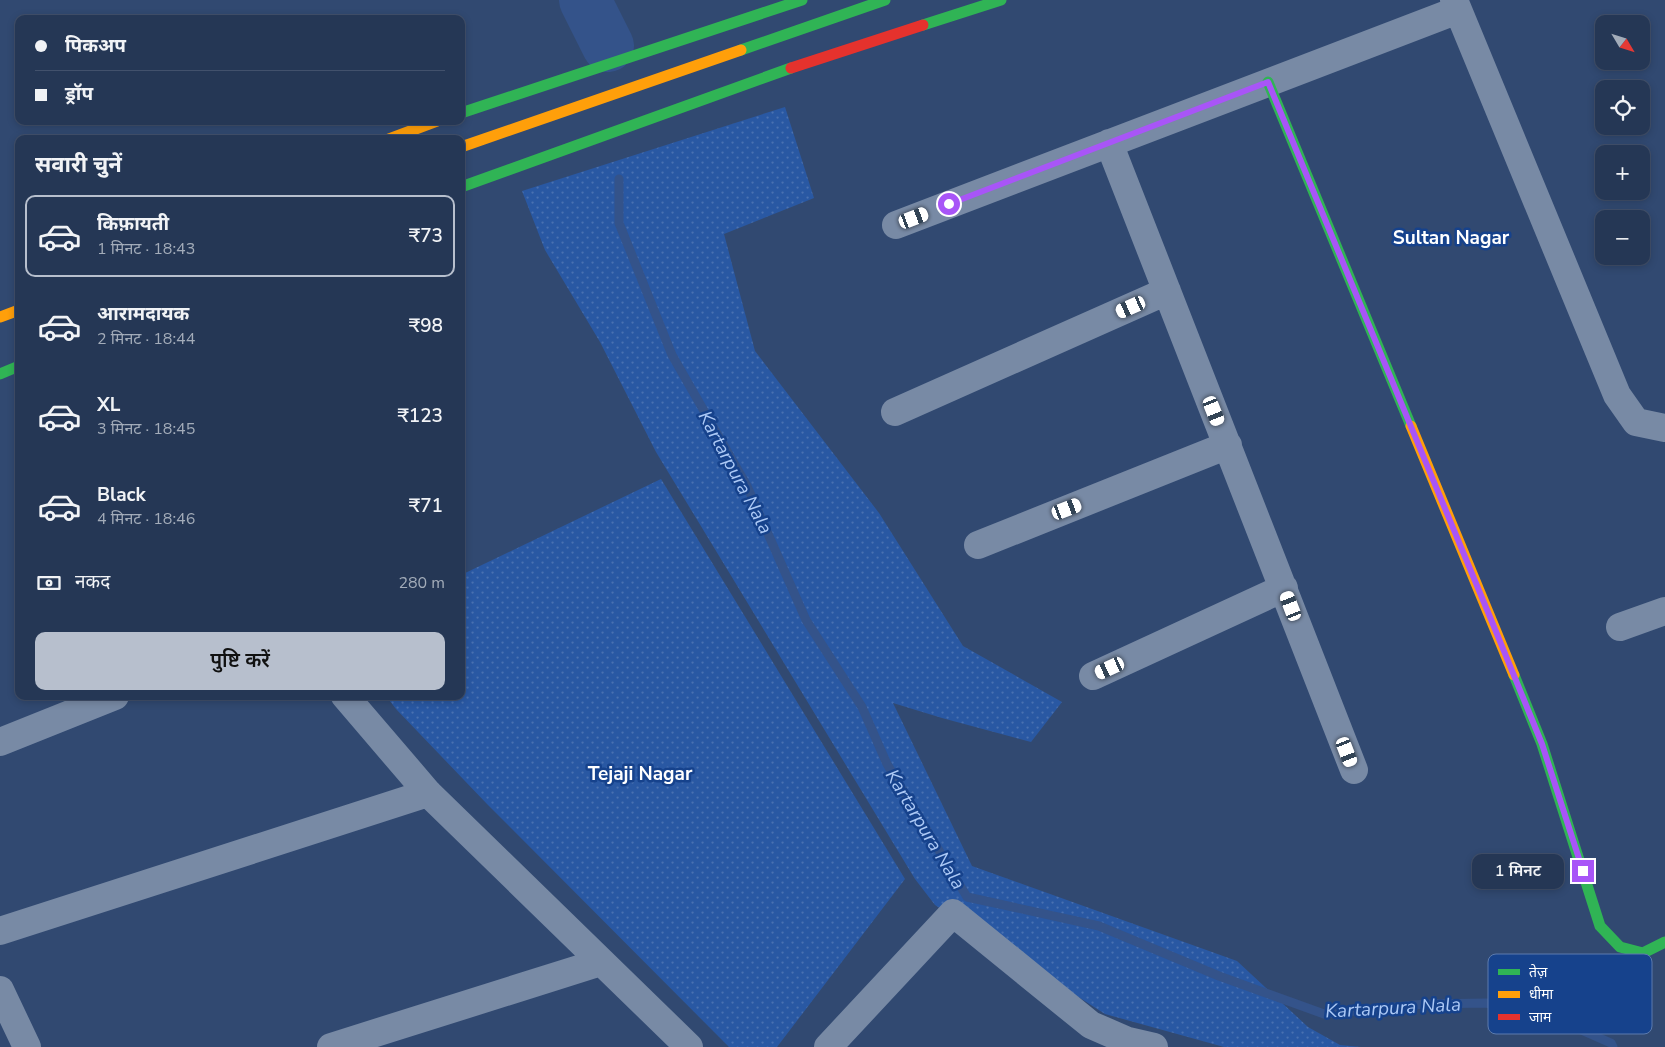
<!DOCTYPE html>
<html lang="hi">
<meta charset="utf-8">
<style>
body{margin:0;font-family:"Nunito Sans","Noto Sans Devanagari",sans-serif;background:#31425f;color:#f1f3f6;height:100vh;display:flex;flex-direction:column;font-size:19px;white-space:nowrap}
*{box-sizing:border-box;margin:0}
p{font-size:16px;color:#a3acb9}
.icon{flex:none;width:28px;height:28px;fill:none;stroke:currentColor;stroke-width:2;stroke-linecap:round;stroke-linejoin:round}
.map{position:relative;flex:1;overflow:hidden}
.sheet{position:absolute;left:15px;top:135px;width:450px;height:565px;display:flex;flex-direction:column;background:#253755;border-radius:10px;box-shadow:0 2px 8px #0003,0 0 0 1px #42516c}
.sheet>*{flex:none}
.banner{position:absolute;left:15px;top:15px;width:450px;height:110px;border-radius:10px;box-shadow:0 2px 8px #0003,0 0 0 1px #42516c;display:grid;align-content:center;height:110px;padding:0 20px;background:#253755}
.needle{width:32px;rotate:128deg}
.controls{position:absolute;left:1595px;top:15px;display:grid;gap:10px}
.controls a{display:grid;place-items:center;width:55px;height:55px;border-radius:10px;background:#253755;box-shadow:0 2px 8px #0003,0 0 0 1px #42516c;font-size:25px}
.end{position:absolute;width:22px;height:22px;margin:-11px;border:6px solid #a855f7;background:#fff;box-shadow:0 0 0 2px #fff}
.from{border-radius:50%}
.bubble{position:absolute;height:35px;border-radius:10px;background:#253755;box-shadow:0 2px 8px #0003,0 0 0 1px #42516c;font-size:16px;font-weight:600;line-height:35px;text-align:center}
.car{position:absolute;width:15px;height:30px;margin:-15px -8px;border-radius:6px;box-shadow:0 0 4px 1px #0007;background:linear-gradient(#fff 24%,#345 0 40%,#fff 0 76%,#345 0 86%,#fff 0)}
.banner b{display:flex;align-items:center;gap:18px;height:48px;font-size:19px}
.banner b+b{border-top:1px solid #42516c}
.banner i{width:12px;height:12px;background:#f1f3f6}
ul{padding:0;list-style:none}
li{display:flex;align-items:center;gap:15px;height:82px;margin:0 10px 8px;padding:0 10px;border:2px solid transparent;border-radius:10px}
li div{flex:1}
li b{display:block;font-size:19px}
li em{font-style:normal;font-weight:600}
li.current{border-color:#b7bfcd}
li>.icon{width:45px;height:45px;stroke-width:1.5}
h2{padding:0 20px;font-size:22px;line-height:60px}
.pay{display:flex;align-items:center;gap:12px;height:55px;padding:0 20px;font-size:19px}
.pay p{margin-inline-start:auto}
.action{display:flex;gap:10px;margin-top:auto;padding:10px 20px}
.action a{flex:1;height:58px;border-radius:10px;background:#b7bfcd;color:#111;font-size:20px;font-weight:600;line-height:58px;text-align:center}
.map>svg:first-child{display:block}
.grass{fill:url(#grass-dots)}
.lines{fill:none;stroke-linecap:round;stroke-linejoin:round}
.stream{stroke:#34538a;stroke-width:9}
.river{stroke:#34538a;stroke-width:52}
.street{stroke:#788aa5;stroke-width:28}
.fast{stroke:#30b455;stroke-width:11}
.slow{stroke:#ff9f0a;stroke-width:11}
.jam{stroke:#e5322d;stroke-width:11}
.route{stroke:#a855f7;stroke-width:6}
.labels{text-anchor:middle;stroke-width:5;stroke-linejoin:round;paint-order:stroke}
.neighbourhood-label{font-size:19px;font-weight:bold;fill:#fff;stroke:#16428c}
.water-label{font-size:19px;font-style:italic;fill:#acc9f6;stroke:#16428c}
.key{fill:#16428c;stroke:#5c7bae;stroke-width:1}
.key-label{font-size:14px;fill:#fff}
</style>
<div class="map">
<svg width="1665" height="1047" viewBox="0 0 1665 1047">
<defs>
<pattern id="grass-dots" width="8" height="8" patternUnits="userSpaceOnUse" patternTransform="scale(1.25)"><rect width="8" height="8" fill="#2958a3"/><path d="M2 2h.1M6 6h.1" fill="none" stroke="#4971b1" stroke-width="1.8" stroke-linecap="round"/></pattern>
</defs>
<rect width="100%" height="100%" fill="#314971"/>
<path class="grass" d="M785 107 814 198 724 234 755 351 879 513 963 646 1062 702 1031 742 942 718 893 703 972 866 1237 961 1308 1027 1340 1045 1361 1047H1224L1105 1014 935 905 915 879 656 452 600 342 545 250 522 191Z
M661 479 905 879 777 1047H729L487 804 396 709 386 696H461V575Z"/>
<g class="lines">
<path class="stream" d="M619 179V223L672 355 747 486 806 620 862 707 887 764 967 897 1099 926 1219 976 1324 1014 1425 1004 1486 1003 1556 1019 1611 1043 1613 1047"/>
<path class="river" d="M585 0 608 46"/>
<path class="street" d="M1454 0 1617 395 1636 422 1665 428
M1109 143 1354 770
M896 225 1458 10
M895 412 1167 291
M978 545 1228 445
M1620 627 1665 611
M1093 676 1284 588
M345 696 428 793 689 1047
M0 742 115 696
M0 931 428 793
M0 990 27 1047
M331 1047 601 962
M828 1047 953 913 1091 1025 1128 1041 1154 1047"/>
<path class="fast" d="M923 25 1001 0
M741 50 885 0
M1268 82 1411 426
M461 113 802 0
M461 187 791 68
M0 374 19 366
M1514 675 1542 744 1600 926 1620 947 1643 953 1665 942"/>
<path class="slow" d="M389 139 437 121
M461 147 741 50
M0 317 19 310
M1411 426 1514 675"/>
<path class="jam" d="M791 68 923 25"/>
</g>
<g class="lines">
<path class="route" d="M949 204 1268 82 1490 617 1542 744 1583 871"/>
</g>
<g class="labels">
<g class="neighbourhood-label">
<text x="1451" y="244">Sultan Nagar</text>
<text x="640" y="780">Tejaji Nagar</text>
</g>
<g class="water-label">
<text transform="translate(736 472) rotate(62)" y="7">Kartarpura Nala</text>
<text transform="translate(926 829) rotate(59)" y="7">Kartarpura Nala</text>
<text transform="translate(1393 1007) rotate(-3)" y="7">Kartarpura Nala</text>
</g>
</g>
<rect x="1488" y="954" width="164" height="80" rx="8" class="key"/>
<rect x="1498" y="969" width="22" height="6" fill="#30b455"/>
<rect x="1498" y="991" width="22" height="7" fill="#ff9f0a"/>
<rect x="1498" y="1014" width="22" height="6" fill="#e5322d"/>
<g class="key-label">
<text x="1529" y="977">तेज़</text>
<text x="1529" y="999">धीमा</text>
<text x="1529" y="1022">जाम</text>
</g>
</svg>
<div class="controls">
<a><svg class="needle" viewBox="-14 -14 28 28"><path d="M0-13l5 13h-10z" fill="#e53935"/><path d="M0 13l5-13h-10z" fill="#a3acb9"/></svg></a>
<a><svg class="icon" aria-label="locate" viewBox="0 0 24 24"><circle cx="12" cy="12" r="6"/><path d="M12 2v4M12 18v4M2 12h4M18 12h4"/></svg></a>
<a>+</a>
<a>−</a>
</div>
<i class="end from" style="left:949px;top:204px"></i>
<i class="end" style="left:1583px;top:871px"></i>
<div class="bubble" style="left:1472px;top:854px;width:92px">1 मिनट</div>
<i class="car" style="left:914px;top:218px;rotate:69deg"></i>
<i class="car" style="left:1131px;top:307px;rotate:246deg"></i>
<i class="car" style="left:1214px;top:411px;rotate:158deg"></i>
<i class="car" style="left:1067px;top:509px;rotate:69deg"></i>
<i class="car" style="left:1291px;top:606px;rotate:339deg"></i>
<i class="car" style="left:1110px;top:668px;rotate:245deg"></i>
<i class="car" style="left:1347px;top:752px;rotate:159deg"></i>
<div class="banner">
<b><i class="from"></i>पिकअप</b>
<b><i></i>ड्रॉप</b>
</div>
<section class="sheet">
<h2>सवारी चुनें</h2>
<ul>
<li class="current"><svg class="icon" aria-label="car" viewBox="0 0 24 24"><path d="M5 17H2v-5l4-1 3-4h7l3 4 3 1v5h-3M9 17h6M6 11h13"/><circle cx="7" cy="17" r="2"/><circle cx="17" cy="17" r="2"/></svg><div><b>किफ़ायती</b><p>1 मिनट · 18:43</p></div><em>₹73</em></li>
<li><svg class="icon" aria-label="car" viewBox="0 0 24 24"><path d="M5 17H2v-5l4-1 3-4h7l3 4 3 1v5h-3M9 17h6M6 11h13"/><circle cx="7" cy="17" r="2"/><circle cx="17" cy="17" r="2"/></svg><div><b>आरामदायक</b><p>2 मिनट · 18:44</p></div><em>₹98</em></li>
<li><svg class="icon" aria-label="car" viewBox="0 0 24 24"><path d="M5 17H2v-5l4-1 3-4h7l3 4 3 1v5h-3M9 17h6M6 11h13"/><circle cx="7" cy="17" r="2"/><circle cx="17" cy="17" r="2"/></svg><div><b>XL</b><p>3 मिनट · 18:45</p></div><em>₹123</em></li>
<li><svg class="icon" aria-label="car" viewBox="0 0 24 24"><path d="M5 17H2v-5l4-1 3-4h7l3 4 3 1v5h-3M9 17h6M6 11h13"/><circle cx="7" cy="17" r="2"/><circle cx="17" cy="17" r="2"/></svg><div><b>Black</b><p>4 मिनट · 18:46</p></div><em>₹71</em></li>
</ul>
<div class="pay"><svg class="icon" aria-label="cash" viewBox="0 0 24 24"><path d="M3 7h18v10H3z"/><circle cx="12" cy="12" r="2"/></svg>नकद<p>280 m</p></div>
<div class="action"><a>पुष्टि करें</a></div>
</section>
</div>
